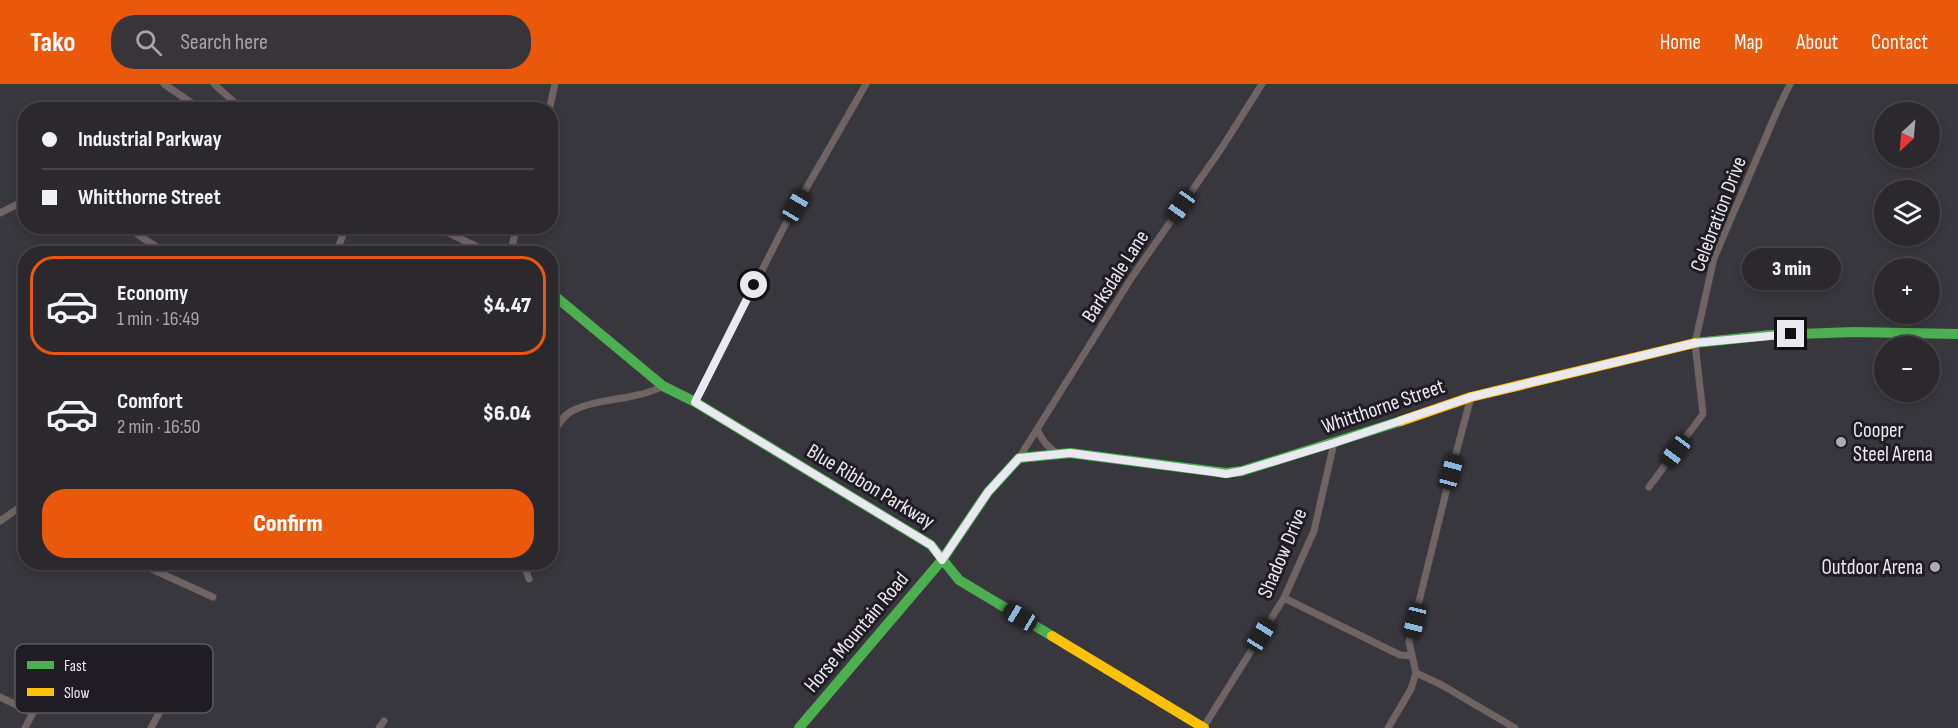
<!DOCTYPE html>
<meta charset="utf-8">
<style>
body{margin:0;font-family:"Sofia Sans Condensed",sans-serif;background:#37353a;color:#f1f3f6;height:100vh;display:flex;flex-direction:column;font-size:22px;white-space:nowrap}
*{box-sizing:border-box;margin:0}
p{font-size:20px;color:#a6a6aa}
.icon{flex:none;width:33px;height:33px;fill:none;stroke:currentColor;stroke-width:2;stroke-linecap:round;stroke-linejoin:round}
.map{position:relative;flex:1;overflow:hidden}
.sheet{position:absolute;left:18px;top:162px;width:540px;height:324px;display:flex;flex-direction:column;background:#2b292e;border-radius:24px;box-shadow:0 3px 9px #0003,0 0 0 2px #47454a}
.sheet>*{flex:none}
.top-card{position:absolute;left:18px;top:18px;width:540px;height:132px;border-radius:24px;box-shadow:0 3px 9px #0003,0 0 0 2px #47454a;display:grid;align-content:center;height:132px;padding:0 24px;background:#2b292e}
.needle{width:39px;rotate:206deg}
.controls{position:absolute;left:1874px;top:18px;display:grid;gap:12px}
.controls a{display:grid;place-items:center;width:66px;height:66px;border-radius:50%;background:#2b292e;box-shadow:0 3px 9px #0003,0 0 0 2px #47454a;font-size:30px}
.end{position:absolute;width:27px;height:27px;margin:-14px;border:8px solid #eae8f0;background:#111;box-shadow:0 0 0 3px #111}
.from{border-radius:50%}
.bubble{position:absolute;height:42px;border-radius:21px;background:#2b292e;box-shadow:0 3px 9px #0003,0 0 0 2px #47454a;font-size:20px;font-weight:800;line-height:42px;text-align:center}
.car{position:absolute;width:18px;height:36px;margin:-18px -9px;border-radius:8px;box-shadow:0 0 4px 2px #0007;background:linear-gradient(#222 24%,#8ab4d8 0 40%,#222 0 76%,#8ab4d8 0 86%,#222 0)}
.top-card b{display:flex;align-items:center;gap:21px;height:57px;font-size:22px}
.top-card b+b{border-top:2px solid #47454a}
.top-card i{width:15px;height:15px;background:#f1f3f6}
ul{padding:10px 0 0;list-style:none}
li{display:flex;align-items:center;gap:18px;height:99px;margin:0 12px 9px;padding:0 12px;border:3px solid transparent;border-radius:24px}
li div{flex:1}
li b{display:block;font-size:22px}
li em{font-style:normal;font-weight:800}
li.on{border-color:#ea580c}
li>.icon{width:54px;height:54px;stroke-width:1.5}
.action{display:flex;gap:12px;margin-top:auto;padding:12px 24px}
.action a{flex:1;height:69px;border-radius:24px;background:#ea580c;color:#fff;font-size:24px;font-weight:800;line-height:69px;text-align:center}
header{display:flex;align-items:center;gap:36px;box-sizing:border-box;height:84px;padding:0 30px;background:#ea580c;color:#fff}
header strong{font-size:28px}
nav{display:flex;gap:33px;margin-inline-start:auto;font-size:21px}
.search{width:420px;height:54px;background:#37353a;display:flex;align-items:center;gap:15px;box-sizing:border-box;padding:0 21px;border-radius:24px;color:#a6a6aa;font-size:22px}
.map>svg:first-child{display:block}
.lines{fill:none;stroke-linecap:round;stroke-linejoin:round}
.street{stroke:#706364;stroke-width:7}
.fast{stroke:#4caf50;stroke-width:10}
.slow{stroke:#ffc107;stroke-width:10}
.route{stroke:#eae8f0;stroke-width:8}
.poi-dot{fill:#acaab2;stroke:#1f1d23;stroke-width:2}
.labels{text-anchor:middle;stroke-width:6;stroke-linejoin:round;paint-order:stroke}
.street-label{font-size:21px;fill:#eae8f0;stroke:#1f1d23}
.poi-label{font-size:21px;fill:#eae8f0;stroke:#1f1d23;text-anchor:start}
.key{fill:#1f1d23;stroke:#5c5a60;stroke-width:1.5}
.key-label{font-size:16px;fill:#eae8f0}
</style>
<header>
<strong>Tako</strong>
<div class="search"><svg class="icon" aria-label="search" viewBox="0 0 24 24"><circle cx="10" cy="10" r="6"/><path d="M15 15l6 6"/></svg>Search here</div>
<nav><a>Home</a><a>Map</a><a>About</a><a>Contact</a></nav>
</header>
<div class="map">
<svg width="1958" height="644" viewBox="0 0 1958 644">
<rect width="100%" height="100%" fill="#39373e"/>
<g class="lines">
<path class="street" d="M164 0 202 26
M214 0 243 26
M549 26 555 0
M0 129 26 116
M125 142 167 170
M434 142 492 170
M336 170 346 142
M510 170 517 142
M695 318 784 143 866 0
M1037 345C1042 357 1048 363 1058 370
M550 353C556 344 562 332 572 327 600 313 635 317 663 302
M1019 374 1132 193 1221 65 1262 0
M1649 403 1703 330 1695 259 1714 174 1777 27 1790 0
M0 437 26 419
M136 478 213 513
M523 478 529 495
M1284 514 1400 571 1412 572
M1416 589 1440 600 1515 644
M0 613 33 629
M25 644 64 569
M151 644 166 616
M379 644 384 637
M1203 644 1284 514 1314 447 1334 359
M1388 644 1411 605 1416 589 1409 558 1451 388 1471 313"/>
<path class="fast" d="M550 208 663 302 695 318 931 461 959 496 1052 552
M1695 259 1770 251 1854 248 1958 250
M799 644 942 476 988 408 1019 374 1070 369 1226 389 1242 387 1401 337"/>
<path class="slow" d="M1401 337 1471 313 1695 259
M1052 552 1204 644"/>
</g>
<g class="lines">
<path class="route" d="M754 201 695 318 931 461 942 476 988 408 1019 374 1070 369 1214 388 1226 390 1242 387 1334 359 1471 313 1695 259 1791 250"/>
</g>
<g class="poi-dot">
<circle cx="1841" cy="358" r="6"/>
<circle cx="1935" cy="483" r="6"/>
</g>
<g class="labels">
<g class="street-label">
<text transform="translate(1718 130) rotate(-69)" y="7">Celebration Drive</text>
<text transform="translate(1115 192) rotate(-57)" y="7">Barksdale Lane</text>
<text transform="translate(1383 322) rotate(-19)" y="7">Whitthorne Street</text>
<text transform="translate(871 402) rotate(31)" y="7">Blue Ribbon Parkway</text>
<text transform="translate(1282 469) rotate(-67)" y="7">Shadow Drive</text>
<text transform="translate(856 548) rotate(-50)" y="7">Horse Mountain Road</text>
</g>
<g class="poi-label">
<text x="1853" y="353">Cooper<tspan x="1853" dy="24">Steel Arena</tspan></text>
<text x="1923" y="490" text-anchor="end">Outdoor Arena</text>
</g>
</g>
<rect x="15" y="560" width="198" height="69" rx="9" class="key"/>
<rect x="27" y="577" width="27" height="8" fill="#4caf50"/>
<rect x="27" y="604" width="27" height="8" fill="#ffc107"/>
<g class="key-label">
<text x="64" y="587">Fast</text>
<text x="64" y="614">Slow</text>
</g>
</svg>
<div class="controls">
<a><svg class="needle" viewBox="-14 -14 28 28"><path d="M0-13l5 13h-10z" fill="#e53935"/><path d="M0 13l5-13h-10z" fill="#a6a6aa"/></svg></a>
<a><svg class="icon" aria-label="layers" viewBox="0 0 24 24"><path d="M12 4l9 5-9 5-9-5zM3 14l9 5 9-5"/></svg></a>
<a>+</a>
<a>−</a>
</div>
<i class="end from" style="left:754px;top:201px"></i>
<i class="end" style="left:1791px;top:250px"></i>
<div class="bubble" style="left:1742px;top:164px;width:99px">3 min</div>
<i class="car" style="left:796px;top:122px;rotate:30deg"></i>
<i class="car" style="left:1181px;top:122px;rotate:215deg"></i>
<i class="car" style="left:1676px;top:367px;rotate:217deg"></i>
<i class="car" style="left:1451px;top:388px;rotate:15deg"></i>
<i class="car" style="left:1020px;top:533px;rotate:301deg"></i>
<i class="car" style="left:1415px;top:537px;rotate:194deg"></i>
<i class="car" style="left:1261px;top:551px;rotate:32deg"></i>
<div class="top-card">
<b><i class="from"></i>Industrial Parkway</b>
<b><i></i>Whitthorne Street</b>
</div>
<section class="sheet">
<ul>
<li class="on"><svg class="icon" aria-label="car" viewBox="0 0 24 24"><path d="M5 17H2v-5l4-1 3-4h7l3 4 3 1v5h-3M9 17h6M6 11h13"/><circle cx="7" cy="17" r="2"/><circle cx="17" cy="17" r="2"/></svg><div><b>Economy</b><p>1 min · 16:49</p></div><em>$4.47</em></li>
<li><svg class="icon" aria-label="car" viewBox="0 0 24 24"><path d="M5 17H2v-5l4-1 3-4h7l3 4 3 1v5h-3M9 17h6M6 11h13"/><circle cx="7" cy="17" r="2"/><circle cx="17" cy="17" r="2"/></svg><div><b>Comfort</b><p>2 min · 16:50</p></div><em>$6.04</em></li>
</ul>
<div class="action"><a>Confirm</a></div>
</section>
</div>
